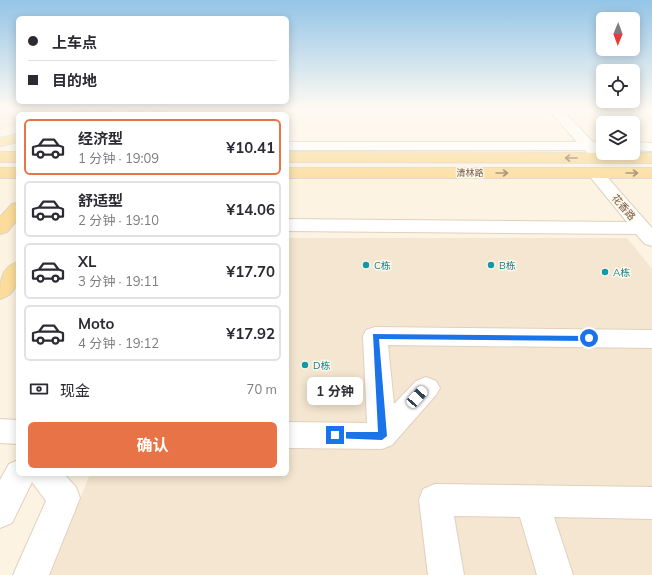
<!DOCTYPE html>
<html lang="zh">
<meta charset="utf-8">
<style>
body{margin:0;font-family:Mulish,"Noto Sans SC",sans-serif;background:#f2f2f3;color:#2b2b33;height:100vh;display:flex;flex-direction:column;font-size:15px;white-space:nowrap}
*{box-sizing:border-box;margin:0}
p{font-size:13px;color:#7c7c81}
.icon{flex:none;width:22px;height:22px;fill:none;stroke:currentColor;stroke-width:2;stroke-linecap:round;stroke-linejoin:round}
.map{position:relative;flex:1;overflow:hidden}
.panel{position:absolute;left:16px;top:112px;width:273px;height:364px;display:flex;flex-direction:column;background:#fff;border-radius:6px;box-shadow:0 2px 10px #0003}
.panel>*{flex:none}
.top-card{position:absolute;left:16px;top:16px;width:273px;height:88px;border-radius:6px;box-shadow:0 2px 10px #0003;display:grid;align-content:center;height:88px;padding:0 12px;background:#fff}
.needle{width:26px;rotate:181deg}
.buttons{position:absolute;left:596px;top:12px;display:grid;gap:8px}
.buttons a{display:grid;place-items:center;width:44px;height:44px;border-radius:6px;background:#fff;box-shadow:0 2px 10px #0003;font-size:20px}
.end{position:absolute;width:18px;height:18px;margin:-9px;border:5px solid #1a73e8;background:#fff;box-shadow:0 0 0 2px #fff}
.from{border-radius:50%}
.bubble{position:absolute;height:28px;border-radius:6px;background:#fff;box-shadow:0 2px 10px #0003;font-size:13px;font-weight:700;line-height:28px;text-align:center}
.car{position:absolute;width:12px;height:24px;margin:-12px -6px;border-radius:5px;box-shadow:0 0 3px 1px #0007;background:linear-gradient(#fff 24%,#345 0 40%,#fff 0 76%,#345 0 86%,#fff 0)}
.top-card b{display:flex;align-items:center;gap:14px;height:38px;font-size:15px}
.top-card b+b{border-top:1px solid #e1e1e2}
.top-card i{width:10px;height:10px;background:#2b2b33}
ul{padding:7px 0 0;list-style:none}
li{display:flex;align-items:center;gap:12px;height:56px;margin:0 8px 6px;padding:0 4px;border:2px solid #e1e1e2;border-radius:6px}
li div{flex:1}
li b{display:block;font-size:15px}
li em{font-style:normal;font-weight:700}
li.current{border-color:#e77346}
li>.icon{width:36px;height:36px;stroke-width:1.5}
.pay{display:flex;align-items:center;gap:10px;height:44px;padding:0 12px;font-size:15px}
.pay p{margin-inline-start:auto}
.action{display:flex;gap:8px;margin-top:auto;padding:8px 12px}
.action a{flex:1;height:46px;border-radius:6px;background:#e77346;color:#fff;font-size:16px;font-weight:700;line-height:46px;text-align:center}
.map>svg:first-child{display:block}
.residential{fill:#f4e6d0}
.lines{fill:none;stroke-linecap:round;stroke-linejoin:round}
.minor-casing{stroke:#e0d0be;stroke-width:2}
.major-casing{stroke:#dbd4cf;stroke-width:2}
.minor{fill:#fff;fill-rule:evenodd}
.major{fill:#fbdc9a;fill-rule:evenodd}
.oneway{stroke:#9c8161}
.route{fill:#1a73e8}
.culture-dot{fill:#0f9aa8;stroke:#fff7e8;stroke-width:1.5}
.labels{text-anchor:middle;stroke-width:3;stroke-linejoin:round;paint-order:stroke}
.far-street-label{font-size:9px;fill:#745a48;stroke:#fff7e8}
.street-label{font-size:10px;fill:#745a48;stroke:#fff7e8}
.culture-label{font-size:10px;fill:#0d838f;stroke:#fff7e8;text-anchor:start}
</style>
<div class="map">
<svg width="652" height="575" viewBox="0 0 652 575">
<rect width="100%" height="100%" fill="#fcf3e2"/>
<path class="residential" d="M0 108H52L45 114H18V125L0 130Z
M287 238H627L652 269V575H50L90 474H287Z"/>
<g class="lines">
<g class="minor-casing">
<path id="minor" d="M164 108H176L174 111 177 114H163L162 111Z
M547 108H560L593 142H603V150H601L603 152 600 155C593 157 590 156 585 150H287V142H577Z
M633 142 652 143V151L633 150Z
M595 168 601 170 652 228V246L645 244 636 234 287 231V219L627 222 587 173 589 170Z
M375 327 652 330V348L388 345 394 404 416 381 426 377 436 381 440 388 436 395 392 445 382 449 287 448V422L367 423 363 336 366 330Z
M0 419 18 420V444L0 443Z
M18 460V474H64L76 487 80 498 49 575H13L46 501 32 482 12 523 0 528V480L9 464Z
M435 484 652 487V519L554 517 573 575H537L520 517 454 516 464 575H428L419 500 423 489Z"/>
</g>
<g class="major-casing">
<path id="major" d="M79 108H93L88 114H73Z
M100 108H113L109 114H95Z
M134 108H147L143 114H129Z
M154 108H166L167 114H153Z
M18 134V142L0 146V138Z
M0 152H18V162H0Z
M287 152 652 153V163L287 162Z
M0 168H18V178H0Z
M287 168H652V178H287Z
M18 203V219L7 232 0 234V217L12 204Z
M18 262C18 278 19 294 0 299 0 283 0 267 18 262Z"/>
</g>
<use href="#minor" class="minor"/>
<use href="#major" class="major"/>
</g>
<defs><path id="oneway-shaft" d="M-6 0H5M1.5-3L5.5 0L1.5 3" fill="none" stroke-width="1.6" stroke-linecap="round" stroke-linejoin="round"/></defs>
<g class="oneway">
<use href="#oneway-shaft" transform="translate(571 158) rotate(-180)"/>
<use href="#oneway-shaft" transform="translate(502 173)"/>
<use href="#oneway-shaft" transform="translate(632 173)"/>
</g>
<linearGradient id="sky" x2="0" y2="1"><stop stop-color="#94c4e7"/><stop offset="0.57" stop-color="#fefaf2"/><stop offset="1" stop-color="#fefaf2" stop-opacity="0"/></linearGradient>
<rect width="652" height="189" fill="url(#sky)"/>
<path class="route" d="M373 334 589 336 593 338 589 341 379 339 387 436 382 440 332 438 330 435 335 432H378Z"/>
<g class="culture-dot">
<circle cx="366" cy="265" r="4"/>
<circle cx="491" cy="265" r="4"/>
<circle cx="605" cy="272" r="4"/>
<circle cx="305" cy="365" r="4"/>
</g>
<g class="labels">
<g class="far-street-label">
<text x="470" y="176">清林路</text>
</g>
<g class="street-label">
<text transform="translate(624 207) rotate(49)" y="4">花香路</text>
</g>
<g class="culture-label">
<text x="374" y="269">C栋</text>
<text x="499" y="269">B栋</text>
<text x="613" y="276">A栋</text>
<text x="313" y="369">D栋</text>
</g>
</g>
</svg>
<div class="buttons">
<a><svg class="needle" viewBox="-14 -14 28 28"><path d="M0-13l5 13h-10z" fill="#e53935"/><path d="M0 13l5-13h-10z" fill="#7c7c81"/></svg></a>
<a><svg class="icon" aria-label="locate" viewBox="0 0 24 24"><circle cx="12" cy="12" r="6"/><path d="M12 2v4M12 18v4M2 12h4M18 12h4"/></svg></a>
<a><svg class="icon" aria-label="layers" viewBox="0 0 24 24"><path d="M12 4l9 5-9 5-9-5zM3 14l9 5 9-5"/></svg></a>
</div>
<i class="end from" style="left:589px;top:338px"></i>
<i class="end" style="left:335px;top:435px"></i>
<div class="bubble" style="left:307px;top:377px;width:56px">1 分钟</div>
<i class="car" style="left:417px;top:397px;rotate:42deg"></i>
<div class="top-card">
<b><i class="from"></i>上车点</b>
<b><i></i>目的地</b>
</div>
<section class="panel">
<ul>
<li class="current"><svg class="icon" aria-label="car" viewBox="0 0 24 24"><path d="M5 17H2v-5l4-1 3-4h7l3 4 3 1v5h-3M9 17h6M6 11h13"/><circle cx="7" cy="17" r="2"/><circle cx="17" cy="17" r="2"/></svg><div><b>经济型</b><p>1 分钟 · 19:09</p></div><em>¥10.41</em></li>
<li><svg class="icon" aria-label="car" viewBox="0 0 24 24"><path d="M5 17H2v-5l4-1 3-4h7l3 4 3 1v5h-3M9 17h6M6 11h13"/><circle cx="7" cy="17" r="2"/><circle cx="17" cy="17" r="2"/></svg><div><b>舒适型</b><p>2 分钟 · 19:10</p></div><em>¥14.06</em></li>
<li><svg class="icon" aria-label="car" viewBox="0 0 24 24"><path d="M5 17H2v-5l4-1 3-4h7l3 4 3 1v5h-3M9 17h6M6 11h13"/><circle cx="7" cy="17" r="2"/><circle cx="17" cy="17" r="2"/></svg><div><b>XL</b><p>3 分钟 · 19:11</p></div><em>¥17.70</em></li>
<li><svg class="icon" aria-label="car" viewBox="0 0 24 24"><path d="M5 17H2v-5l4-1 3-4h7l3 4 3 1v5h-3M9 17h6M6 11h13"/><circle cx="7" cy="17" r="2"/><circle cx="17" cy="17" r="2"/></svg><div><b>Moto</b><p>4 分钟 · 19:12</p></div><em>¥17.92</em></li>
</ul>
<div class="pay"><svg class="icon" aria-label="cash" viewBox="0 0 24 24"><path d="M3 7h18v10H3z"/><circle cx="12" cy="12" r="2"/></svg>现金<p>70 m</p></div>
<div class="action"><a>确认</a></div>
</section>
</div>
